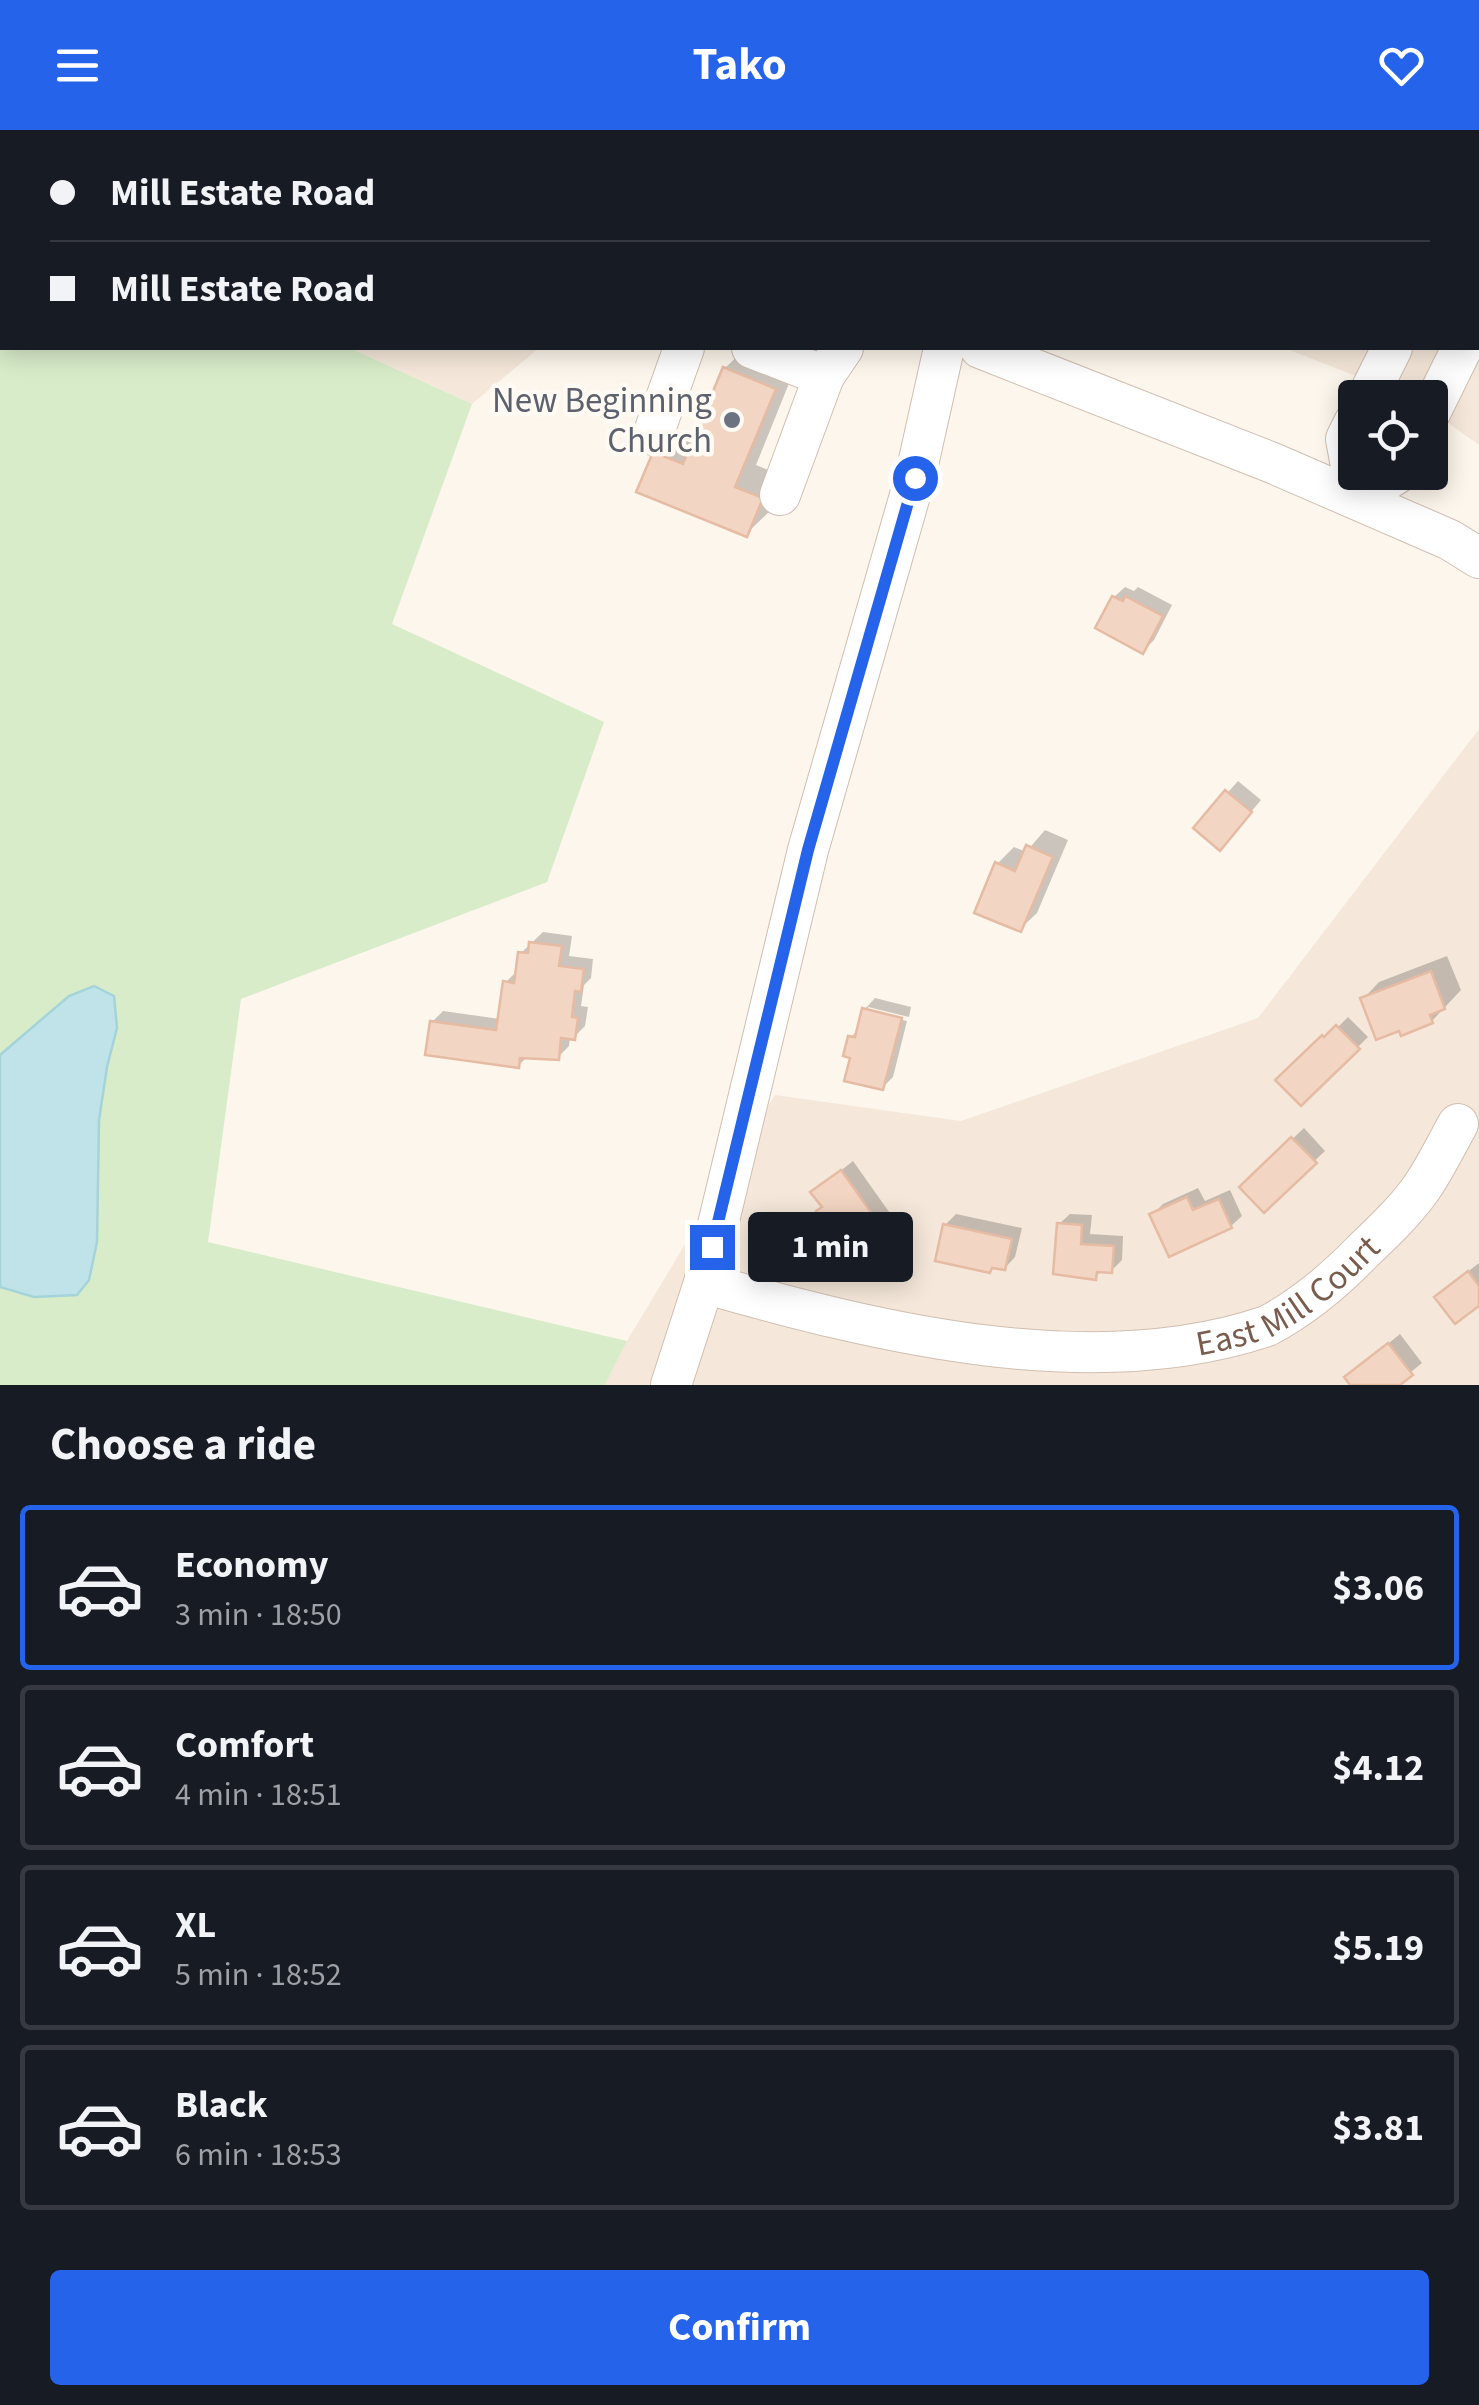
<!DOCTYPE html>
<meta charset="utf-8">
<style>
body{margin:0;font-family:"Source Sans 3",sans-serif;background:#20242c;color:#f1f3f6;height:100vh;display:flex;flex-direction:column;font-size:38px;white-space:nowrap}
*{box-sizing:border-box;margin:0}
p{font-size:32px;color:#9ea1a6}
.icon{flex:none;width:55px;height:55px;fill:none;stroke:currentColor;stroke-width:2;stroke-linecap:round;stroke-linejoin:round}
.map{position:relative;height:1255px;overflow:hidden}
.details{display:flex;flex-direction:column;background:#171b24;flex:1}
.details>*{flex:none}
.banner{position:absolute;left:0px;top:0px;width:1480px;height:220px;box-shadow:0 5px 25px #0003;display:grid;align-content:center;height:220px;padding:0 50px;background:#171b24}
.fabs{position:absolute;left:1338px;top:250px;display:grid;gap:20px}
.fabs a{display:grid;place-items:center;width:110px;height:110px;border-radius:10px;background:#171b24;box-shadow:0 5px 25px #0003;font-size:50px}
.end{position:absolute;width:45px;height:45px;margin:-22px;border:12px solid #2563eb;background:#fff;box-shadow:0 0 0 5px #fff}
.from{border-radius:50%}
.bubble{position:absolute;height:70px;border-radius:10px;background:#171b24;box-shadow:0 5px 25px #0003;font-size:32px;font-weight:700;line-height:70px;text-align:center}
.banner b{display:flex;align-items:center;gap:35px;height:95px;font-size:38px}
.banner b+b{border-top:2px solid #363941}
.banner i{width:25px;height:25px;background:#f1f3f6}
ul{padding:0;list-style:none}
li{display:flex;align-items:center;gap:30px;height:165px;margin:0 20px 15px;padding:0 30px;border:5px solid #363941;border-radius:10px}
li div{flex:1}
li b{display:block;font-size:38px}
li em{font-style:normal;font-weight:700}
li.selected{border-color:#2563eb}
li>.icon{width:90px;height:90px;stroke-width:1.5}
h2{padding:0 50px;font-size:45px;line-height:120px}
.action{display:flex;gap:20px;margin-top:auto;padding:20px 50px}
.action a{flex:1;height:115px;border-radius:10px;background:#2563eb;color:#fff;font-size:40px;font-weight:700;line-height:115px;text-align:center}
header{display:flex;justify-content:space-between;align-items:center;height:130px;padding:0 50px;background:#2563eb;color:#fff;font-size:45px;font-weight:700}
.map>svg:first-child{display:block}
.residential{fill:#f5e8da}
.green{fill:#d8ecc9}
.water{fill:#bfe3e8;stroke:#a5d3da;stroke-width:2.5}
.shadow{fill:#0003}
.building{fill:#f3d5c3;stroke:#e6bba3;stroke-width:2.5}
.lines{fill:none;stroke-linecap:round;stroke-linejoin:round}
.minor-casing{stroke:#d1beb0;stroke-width:42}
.minor{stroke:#fff;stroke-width:40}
.route{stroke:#2563eb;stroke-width:12}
.worship-dot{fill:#6b7280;stroke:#fffaf3;stroke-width:4}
.labels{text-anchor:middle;stroke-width:9;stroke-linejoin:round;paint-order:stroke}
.worship-label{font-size:35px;fill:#5b616d;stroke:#fffaf3;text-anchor:end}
.street-label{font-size:35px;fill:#7a5c4d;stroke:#fffaf3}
</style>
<header><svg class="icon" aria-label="menu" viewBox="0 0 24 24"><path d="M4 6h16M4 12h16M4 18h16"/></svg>Tako<svg class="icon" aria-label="heart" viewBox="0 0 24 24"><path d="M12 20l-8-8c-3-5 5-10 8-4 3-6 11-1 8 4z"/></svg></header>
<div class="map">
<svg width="1479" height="1255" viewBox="0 0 1479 1255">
<rect width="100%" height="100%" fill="#fdf6ec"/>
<path class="residential" d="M0 0H799L2 2V56Z
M1098 0H1479V315L1430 280V268L1410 267 1284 218H1478V2H1098Z
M350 218H539L472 274Z
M1479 599V1255H605L627 1211 775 965 961 991 1258 888Z"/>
<path class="green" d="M799 0H1098L798 2Z
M0 54 2 218H350L472 274 392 494 604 592 547 752 241 869 208 1112 627 1211 605 1255H0Z"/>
<path class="water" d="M94 856 114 866 117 898 107 937 99 990 97 1112 89 1150 77 1165 34 1167 0 1157V925L69 866Z"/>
<path class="shadow" d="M746 218 796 236 756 335 783 346 769 382 746 404 655 323 677 301 696 309 725 238Z
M1125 457 1134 461 1138 457 1172 475 1154 510 1143 521 1114 467Z
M1238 651 1261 670 1230 707 1196 698Z
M1045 700 1068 710 1037 783 1020 799 997 734 1014 717 1026 722Z
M543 802 572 806 569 826 593 829 591 848 584 855 581 876 588 877 585 896 574 907H570L569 916 558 927 528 926 518 936 432 892 443 881 500 889 505 853 516 842 521 823Z
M1447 826 1461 860 1432 891 1400 898 1363 869 1379 852Z
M875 868 911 877 909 887 868 877V882L907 891 893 947 883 957 853 926 851 907 860 898 865 879Z
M1348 887 1368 907 1301 973 1278 950 1334 896 1337 898Z
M1304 998 1325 1021 1264 1079 1242 1057Z
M853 1031 899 1096 863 1126 814 1062Z
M1198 1058 1205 1071 1230 1060 1242 1086 1231 1096 1152 1085 1163 1074Z
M956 1084 1022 1098 1015 1127 1005 1138 994 1136 945 1095Z
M1070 1084 1092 1085 1090 1104 1123 1106 1122 1130 1111 1141 1102 1140 1095 1147 1059 1094Z
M1479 1133V1173L1448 1157Z
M1400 1204 1422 1233 1395 1255H1353L1347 1247Z"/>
<path class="building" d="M723 237 776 259 735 357 763 368 747 407 636 362 653 322 683 334Z
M1112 466 1123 471 1125 466 1163 486 1143 524 1095 498Z
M1225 660 1252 682 1220 721 1193 698Z
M1026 715 1053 727 1021 802 974 783 995 732 1015 741Z
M529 812 562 816 559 836 584 839 581 862 575 861 572 887 578 888 575 910 561 908 559 930 520 928 519 938 425 925 430 891 496 900 503 851 514 853 518 822 528 823Z
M1431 841 1445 879 1430 885 1433 893 1401 906 1399 901 1376 910 1360 868Z
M862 878 902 888 883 960 844 951 850 928 843 926 848 906 855 907Z
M1336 895 1360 919 1301 976 1275 950 1322 905 1324 907Z
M1291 1007 1317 1033 1264 1083 1239 1057Z
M841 1040 890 1109 862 1129 836 1097 830 1101 816 1081 822 1077 810 1062Z
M1187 1067 1193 1080 1219 1069 1232 1098 1169 1127 1149 1084Z
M1057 1093 1082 1095 1081 1114 1114 1116 1112 1143 1097 1142 1096 1150 1053 1144Z
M943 1094 1012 1109 1005 1140 992 1138 990 1143 935 1131Z
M1468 1141 1479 1156V1176L1455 1194 1434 1167Z
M1388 1213 1413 1245 1400 1255H1350L1344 1247Z"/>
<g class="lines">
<g class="minor-casing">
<g id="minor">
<path d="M458 0 464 2"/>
<path d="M606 2 607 0"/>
<path d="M1478 46 1479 42"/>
<path d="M1478 185 1479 182"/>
<path d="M752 218 824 246 843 218"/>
<path d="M980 218 1275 334 1450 410 1479 428"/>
<path d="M1367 268 1392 218"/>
<path d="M1430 283 1462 218"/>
<path d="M1355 291 1346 309 1357 369 1399 342"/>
<path d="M653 305 684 218"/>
<path d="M780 365 824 246"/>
<path id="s1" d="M704 1153C878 1203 1092 1255 1267 1196 1303 1177 1335 1150 1363 1121 1383 1102 1404 1082 1420 1060 1435 1039 1446 1015 1458 994"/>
<path d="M671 1255 704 1153 808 720 915 348 944 218"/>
</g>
</g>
<use href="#minor" class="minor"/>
</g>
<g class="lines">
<path class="route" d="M712 1117 808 720 915 348"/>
</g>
<circle class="worship-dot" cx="732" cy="290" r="10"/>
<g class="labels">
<g class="worship-label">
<text x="712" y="282">New Beginning<tspan x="712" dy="40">Church</tspan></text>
</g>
<g class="street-label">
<text dy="12" stroke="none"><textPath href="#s1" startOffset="605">East Mill Court</textPath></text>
</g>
</g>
</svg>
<div class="fabs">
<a><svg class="icon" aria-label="locate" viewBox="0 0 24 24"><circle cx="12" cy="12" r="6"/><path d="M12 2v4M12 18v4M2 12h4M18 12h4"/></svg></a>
</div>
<i class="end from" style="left:915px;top:348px"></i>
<i class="end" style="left:712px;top:1117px"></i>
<div class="bubble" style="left:748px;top:1082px;width:165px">1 min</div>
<div class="banner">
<b><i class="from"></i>Mill Estate Road</b>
<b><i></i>Mill Estate Road</b>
</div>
</div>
<section class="details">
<h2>Choose a ride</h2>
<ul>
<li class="selected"><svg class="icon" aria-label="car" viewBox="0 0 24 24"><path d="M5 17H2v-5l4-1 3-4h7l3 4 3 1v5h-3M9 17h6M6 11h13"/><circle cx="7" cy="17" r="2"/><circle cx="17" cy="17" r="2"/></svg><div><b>Economy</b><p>3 min · 18:50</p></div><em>$3.06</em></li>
<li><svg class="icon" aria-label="car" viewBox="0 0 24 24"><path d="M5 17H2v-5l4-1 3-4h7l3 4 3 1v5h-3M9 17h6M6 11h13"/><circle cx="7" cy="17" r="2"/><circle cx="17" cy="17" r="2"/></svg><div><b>Comfort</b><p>4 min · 18:51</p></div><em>$4.12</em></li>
<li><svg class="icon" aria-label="car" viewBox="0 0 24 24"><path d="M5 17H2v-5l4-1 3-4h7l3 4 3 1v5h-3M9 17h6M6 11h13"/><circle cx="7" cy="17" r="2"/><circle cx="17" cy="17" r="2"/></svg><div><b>XL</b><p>5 min · 18:52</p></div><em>$5.19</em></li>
<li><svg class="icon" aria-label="car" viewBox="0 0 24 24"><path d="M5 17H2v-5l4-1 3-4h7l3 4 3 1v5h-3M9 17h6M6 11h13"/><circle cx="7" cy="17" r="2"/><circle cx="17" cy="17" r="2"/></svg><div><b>Black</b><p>6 min · 18:53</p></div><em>$3.81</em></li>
</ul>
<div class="action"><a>Confirm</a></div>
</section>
